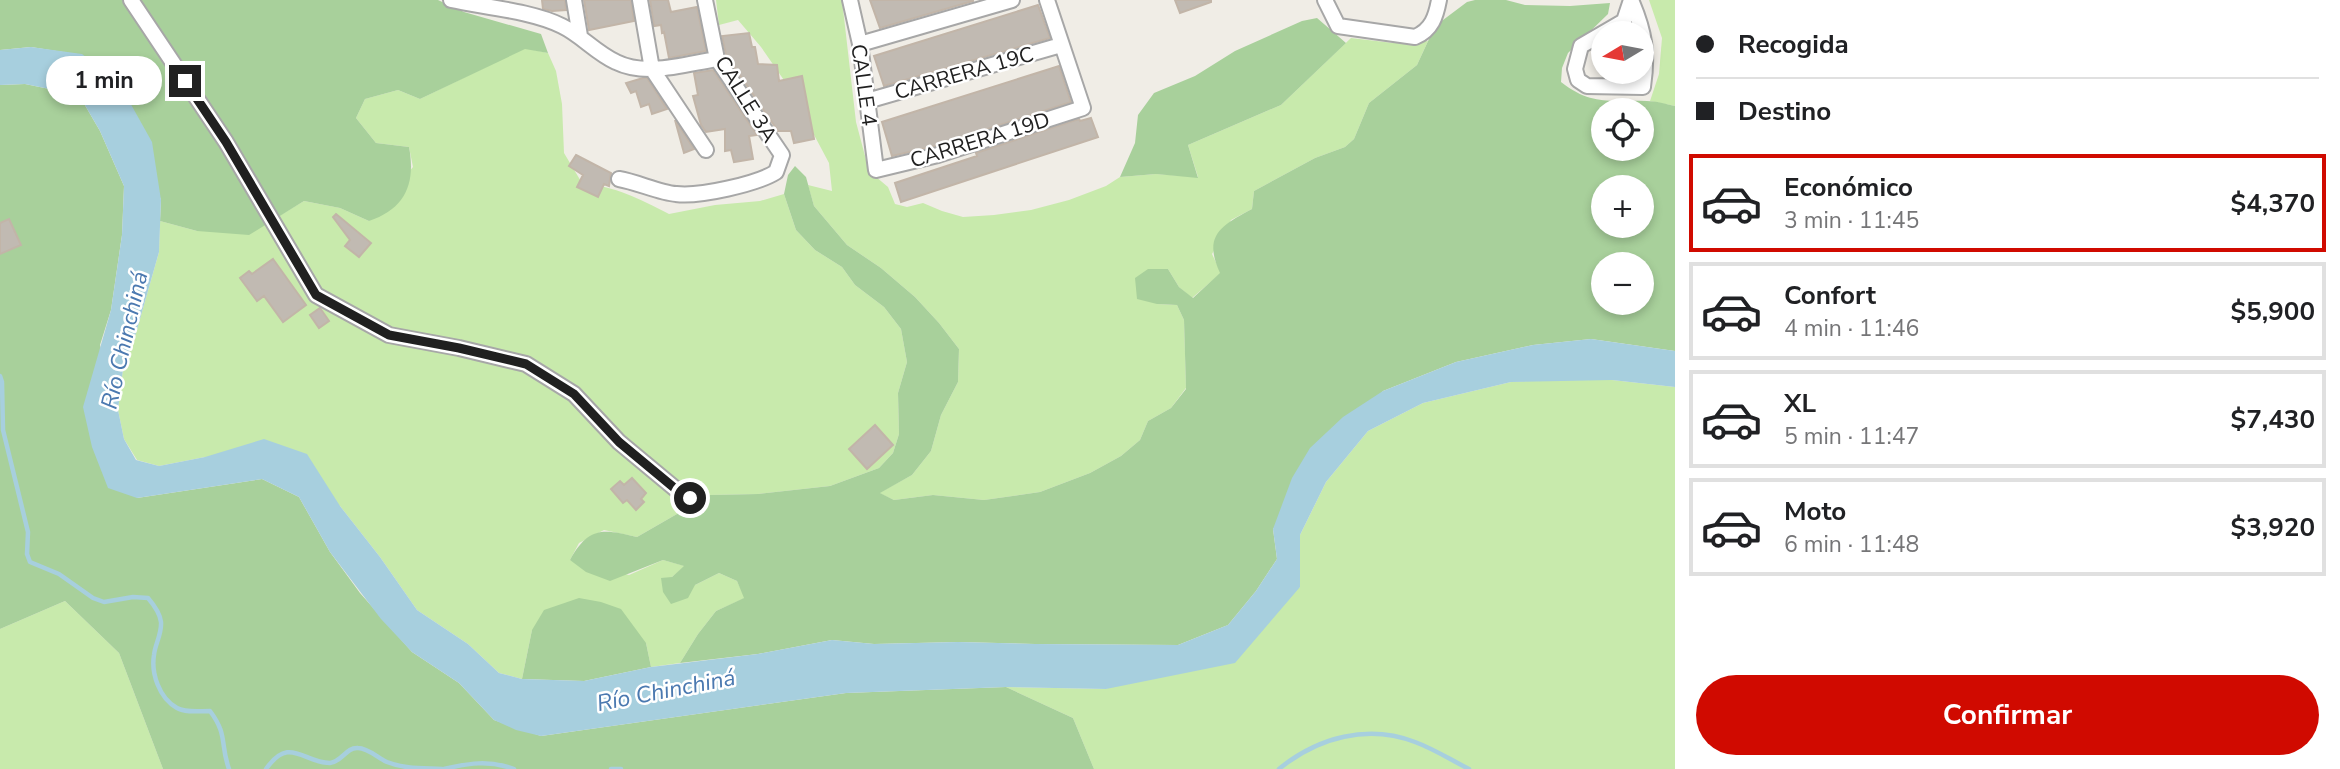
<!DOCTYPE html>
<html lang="es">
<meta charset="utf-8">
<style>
body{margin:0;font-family:"Nunito Sans",sans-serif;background:#f2f2f2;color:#202124;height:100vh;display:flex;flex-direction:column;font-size:26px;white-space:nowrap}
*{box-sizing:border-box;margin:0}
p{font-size:23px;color:#757577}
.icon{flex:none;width:38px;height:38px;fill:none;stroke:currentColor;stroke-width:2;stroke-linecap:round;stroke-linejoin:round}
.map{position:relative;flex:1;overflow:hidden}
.drawer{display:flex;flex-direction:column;background:#fff;width:665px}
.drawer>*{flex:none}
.banner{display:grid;align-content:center;height:154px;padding:0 21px;background:#fff}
.needle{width:46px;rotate:260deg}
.fabs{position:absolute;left:1591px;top:21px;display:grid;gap:14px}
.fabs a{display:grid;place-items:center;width:63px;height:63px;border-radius:50%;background:#fff;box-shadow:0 4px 10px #0003;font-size:35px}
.end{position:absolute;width:32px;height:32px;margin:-16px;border:9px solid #202020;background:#fff;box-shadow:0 0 0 4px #fff}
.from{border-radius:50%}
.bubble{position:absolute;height:49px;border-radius:24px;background:#fff;box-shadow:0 4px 10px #0003;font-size:23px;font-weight:700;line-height:49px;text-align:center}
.banner b{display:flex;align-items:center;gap:24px;height:66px;font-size:26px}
.banner b+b{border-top:2px solid #e0e0e0}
.banner i{width:18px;height:18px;background:#202124}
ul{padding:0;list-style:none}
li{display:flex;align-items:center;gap:21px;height:98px;margin:0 14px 10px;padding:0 7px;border:4px solid #e0e0e0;border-radius:0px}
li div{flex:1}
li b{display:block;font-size:26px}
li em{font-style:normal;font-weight:700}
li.active{border-color:#d00a00}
li>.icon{width:63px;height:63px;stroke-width:1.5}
.button{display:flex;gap:14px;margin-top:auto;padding:14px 21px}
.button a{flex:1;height:80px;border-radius:42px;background:#d00a00;color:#fff;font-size:28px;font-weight:700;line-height:80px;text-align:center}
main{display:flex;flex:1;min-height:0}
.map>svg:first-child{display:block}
.grass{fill:#c8eaac}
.forest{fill:#a8d09b;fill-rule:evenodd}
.water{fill:#a7cfde}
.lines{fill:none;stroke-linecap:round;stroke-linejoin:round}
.stream{stroke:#a7cfde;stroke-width:4.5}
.building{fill:#c1bab2;stroke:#c2b5a8;stroke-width:2}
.street-casing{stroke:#a7a7a7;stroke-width:18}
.street{stroke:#fff;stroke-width:14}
.route{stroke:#202020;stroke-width:9}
.labels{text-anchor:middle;stroke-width:5;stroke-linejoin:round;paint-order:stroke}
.street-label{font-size:21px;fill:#202020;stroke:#fff}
.water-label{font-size:23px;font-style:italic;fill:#4b79b0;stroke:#fff}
</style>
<main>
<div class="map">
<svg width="1675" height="769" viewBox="0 0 1675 769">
<rect width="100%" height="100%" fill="#f0ede6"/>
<path class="grass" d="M716 0H842L856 122 869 171 888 187 895 204 907 207 923 203 942 211 963 217 994 215 1031 210 1069 200 1106 186 1120 177 1156 174 1198 177 1188 145 1281 105 1351 38 1393 43 1428 41 1417 65 1369 103 1354 139 1345 147 1315 158 1254 191 1252 209 1231 220 1212 254 1221 273 1192 298 1179 287 1168 269 1157 304 1177 305 1184 320 1186 388 1171 408 1148 421 1140 440 1121 456 1090 473 1040 492 984 500 933 495 894 500 879 493 912 475 931 451 941 415 958 382 959 349 939 323 915 297 881 268 847 245 814 206 808 185 832 191 829 163 788 86 761 47 738 20 719 25Z
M1649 0H1675V106L1650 101 1659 74 1662 38Z
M525 48 548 53 556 71 562 104 564 153 582 183C616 187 638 198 669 214L715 205 760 201 784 194 796 230 815 250 842 267 855 285 884 307 901 329 907 362 898 393 899 434 893 453 879 468 830 486 758 494 710 495 637 537 604 530 579 543 570 560 629 575 663 560 685 566 672 577 695 585 719 573 737 581 745 598 716 611 698 634 680 663 651 667 646 643 532 630 522 679 499 673 468 644 417 610 380 557 340 506 205 457 159 466 137 460 124 439 118 410 123 369 136 333 159 252 160 221 197 231 269 222 304 201 340 208 369 221 413 167 409 147 376 143 356 118 365 99 398 90 420 99Z
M1544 380H1612L1675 387V769H1094L1073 718 1006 687 1106 689 1300 587V535L1326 482 1368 431 1423 403 1511 382Z
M65 601 119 653 163 769H0V629Z"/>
<path class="forest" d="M0 0H438L464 12 541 34 548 53 525 49 420 99 398 90 365 99 356 118 376 143 409 147C416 184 405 209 369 221L340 208 304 201 249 235 197 231 160 221 161 200 119 83 82 55 31 47 0 50Z
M1475 0H1506L1525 5 1570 6 1610 3 1608 14 1568 53 1562 68 1561 82C1593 107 1611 99 1647 101 1656 101 1666 104 1675 106V351L1591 339 1533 345 1456 362 1383 391 1273 529 1277 559 1256 591 1228 625 1178 645 1035 644 958 642 874 644 832 640 758 654 680 663 698 634 716 611 744 598 737 581 719 573 695 585 688 598 671 604 663 592 661 578 672 577 684 566 663 560 610 581 586 572 570 560C589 526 603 529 637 537L710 495 758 494 830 486 879 468 893 453 899 434 898 393 907 362 901 329 884 307 855 285 842 267 815 250 796 230 784 194 788 175 795 166 806 177 814 206 847 245 881 268 915 297 939 323 959 349 958 382 941 415 931 451 912 475 880 493 894 500 933 495 984 500 1040 492 1090 473 1121 456 1140 440 1148 421 1171 408 1186 389 1184 320 1177 305 1157 304 1137 299 1135 278 1148 269H1168L1179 287 1193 298 1220 273C1203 236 1220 226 1252 209L1254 191 1315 158 1345 147 1354 139 1369 103 1417 65 1435 26 1467 2ZM1603 110H1642V149H1603ZM1603 187H1642V226H1603ZM1603 264H1642V303H1603Z
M1317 18 1346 43 1281 105 1188 145 1198 178 1156 174 1120 177 1135 143 1138 115 1154 93 1195 76 1235 51 1302 21Z
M25 84 79 95 100 131 124 186 122 235 111 310 100 345 137 498 262 479 299 497 330 552 360 593 412 652 459 683 494 720 541 736 846 693 1006 687 1073 718 1094 769H163L119 653 65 601 0 629V85Z
M579 598 601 602 621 609 646 643 651 667 584 681 522 679 532 630 544 610Z"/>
<path class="water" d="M31 47 82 54 119 83 152 142 161 200 159 252 136 333 123 369 118 410 124 439 136 460 159 466 205 457 264 439 307 454 340 506 380 557 417 610 468 644 499 673 522 679 584 681 651 667 758 654 832 640 874 644 958 642 1035 644 1178 645 1228 625 1256 591 1277 559 1273 529 1292 478 1310 448 1343 417 1383 391 1456 362 1533 345 1591 339 1675 351V387L1612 380 1511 382 1423 403 1368 431 1326 482 1300 535V587L1235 663 1106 689 1006 687 846 693 541 736 516 730 494 720 459 683 412 652 381 619 330 552 299 497 262 479 137 498 108 488 92 447 83 407 111 310 122 235 124 186 100 131 79 95 25 84 0 85V50Z"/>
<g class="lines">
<path class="stream" d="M0 376 2 382 3 430 28 532 27 554 30 562 59 574 93 598 104 602 133 597 148 598C154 605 160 613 161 622 162 634 155 644 154 655 151 673 159 698 177 708 186 713 199 711 210 711 228 735 220 744 229 769
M266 769C290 735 303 763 330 763 342 762 346 747 358 748 368 748 378 758 387 762 404 769 424 768 442 769
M444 769C469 763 489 760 514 769
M611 769H621
M1279 769C1318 737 1368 724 1415 742 1434 749 1451 760 1469 769"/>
</g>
<path class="building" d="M542 0H565L566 10 552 11 543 9Z
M584 0H631L634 21 589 30Z
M650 0H668L671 12 697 7 706 51 669 58 664 32 662 33 661 25 654 26Z
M870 0H973V1L880 28Z
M1175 0H1211V2L1180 13Z
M1038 5 1050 38 884 86 874 56Z
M749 33 752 47H755L758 64 777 65 779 81 802 76 814 139 794 143 791 131H778L726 55 722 36Z
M1059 66 1071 102 935 146 892 156 882 122Z
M713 70 757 135 749 136 753 159 734 162 731 150 725 151V129L706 132 701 125 693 96 698 95 694 73Z
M643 78H647L667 109 652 114 649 104 641 107 636 91 631 93 626 83Z
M1091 118 1098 137 901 202 895 183 977 156 976 153 1079 119 1080 121Z
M675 120 694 149 684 153Z
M576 155 611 173 609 186 604 184 598 197 577 187 583 175 569 166Z
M336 214 371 243 359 257 345 246 350 240 333 217Z
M9 219 21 245 0 254V223Z
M273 259 306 305 283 322 264 296 257 301 240 278 249 271 252 274Z
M320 308 329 321 319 328 310 315Z
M875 425 893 445 867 469 849 449Z
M632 478 646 493 641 499 644 502 636 510 627 500 623 503 611 489 620 481 624 485Z"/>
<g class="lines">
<g class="street-casing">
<path id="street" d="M131 0 226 142 316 295 389 335 459 348 526 364 574 394 619 442 678 491 690 498
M451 0C484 7 532 11 562 26 581 35 596 53 616 62 646 77 685 64 717 59
M574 0 580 36
M640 0 652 69 706 150
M850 0 860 44 876 170 938 155 1083 108 1047 0
M1325 0 1338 26 1415 37C1432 30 1436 16 1439 0
M1631 0C1645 32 1648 53 1643 87L1587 86 1578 80 1575 69 1581 46 1624 21 1631 0
M860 44 1012 0
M867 101 1061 45
M619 179C637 182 660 193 676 194 699 197 757 184 776 172L782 155 717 59 705 0"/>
</g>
<use href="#street" class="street"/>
</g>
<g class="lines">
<path class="route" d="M185 81 226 142 316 295 389 335 459 348 526 364 574 394 619 442 678 491 690 498"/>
</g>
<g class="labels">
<g class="street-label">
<text transform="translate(964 73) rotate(-16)" y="7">CARRERA 19C</text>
<text transform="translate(864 85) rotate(82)" y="7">CALLE 4</text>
<text transform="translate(746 99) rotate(58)" y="7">CALLE 3A</text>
<text transform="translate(980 140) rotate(-17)" y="7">CARRERA 19D</text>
</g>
<g class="water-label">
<text transform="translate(124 340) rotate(-77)" y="8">Río Chinchiná</text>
<text transform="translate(666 690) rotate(-11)" y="8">Río Chinchiná</text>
</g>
</g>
</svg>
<div class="fabs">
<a><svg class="needle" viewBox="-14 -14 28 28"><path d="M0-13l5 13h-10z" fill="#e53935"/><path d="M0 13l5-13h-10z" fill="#757577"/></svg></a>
<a><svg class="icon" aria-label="locate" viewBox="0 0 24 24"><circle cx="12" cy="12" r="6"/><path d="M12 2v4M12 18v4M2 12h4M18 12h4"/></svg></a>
<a>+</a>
<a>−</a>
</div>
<i class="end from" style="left:690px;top:498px"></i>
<i class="end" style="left:185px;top:81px"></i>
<div class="bubble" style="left:46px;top:56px;width:116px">1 min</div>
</div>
<section class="drawer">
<div class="banner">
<b><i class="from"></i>Recogida</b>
<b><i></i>Destino</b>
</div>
<ul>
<li class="active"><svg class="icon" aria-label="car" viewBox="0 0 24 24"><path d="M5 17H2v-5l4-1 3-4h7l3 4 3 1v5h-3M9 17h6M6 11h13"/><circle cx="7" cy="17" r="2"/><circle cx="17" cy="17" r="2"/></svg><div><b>Económico</b><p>3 min · 11:45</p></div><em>$4,370</em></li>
<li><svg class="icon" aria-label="car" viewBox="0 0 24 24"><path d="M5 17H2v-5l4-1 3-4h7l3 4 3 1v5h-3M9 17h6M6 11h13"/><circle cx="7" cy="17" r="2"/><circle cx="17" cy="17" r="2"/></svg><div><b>Confort</b><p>4 min · 11:46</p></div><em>$5,900</em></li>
<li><svg class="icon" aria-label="car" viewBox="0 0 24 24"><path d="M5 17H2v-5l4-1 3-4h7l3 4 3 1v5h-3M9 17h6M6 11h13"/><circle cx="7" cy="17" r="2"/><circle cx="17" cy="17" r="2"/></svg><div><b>XL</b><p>5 min · 11:47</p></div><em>$7,430</em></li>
<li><svg class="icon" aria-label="car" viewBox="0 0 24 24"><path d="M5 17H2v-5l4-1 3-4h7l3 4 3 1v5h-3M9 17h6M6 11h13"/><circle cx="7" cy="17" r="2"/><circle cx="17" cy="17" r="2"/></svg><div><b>Moto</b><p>6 min · 11:48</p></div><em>$3,920</em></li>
</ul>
<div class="button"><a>Confirmar</a></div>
</section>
</main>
